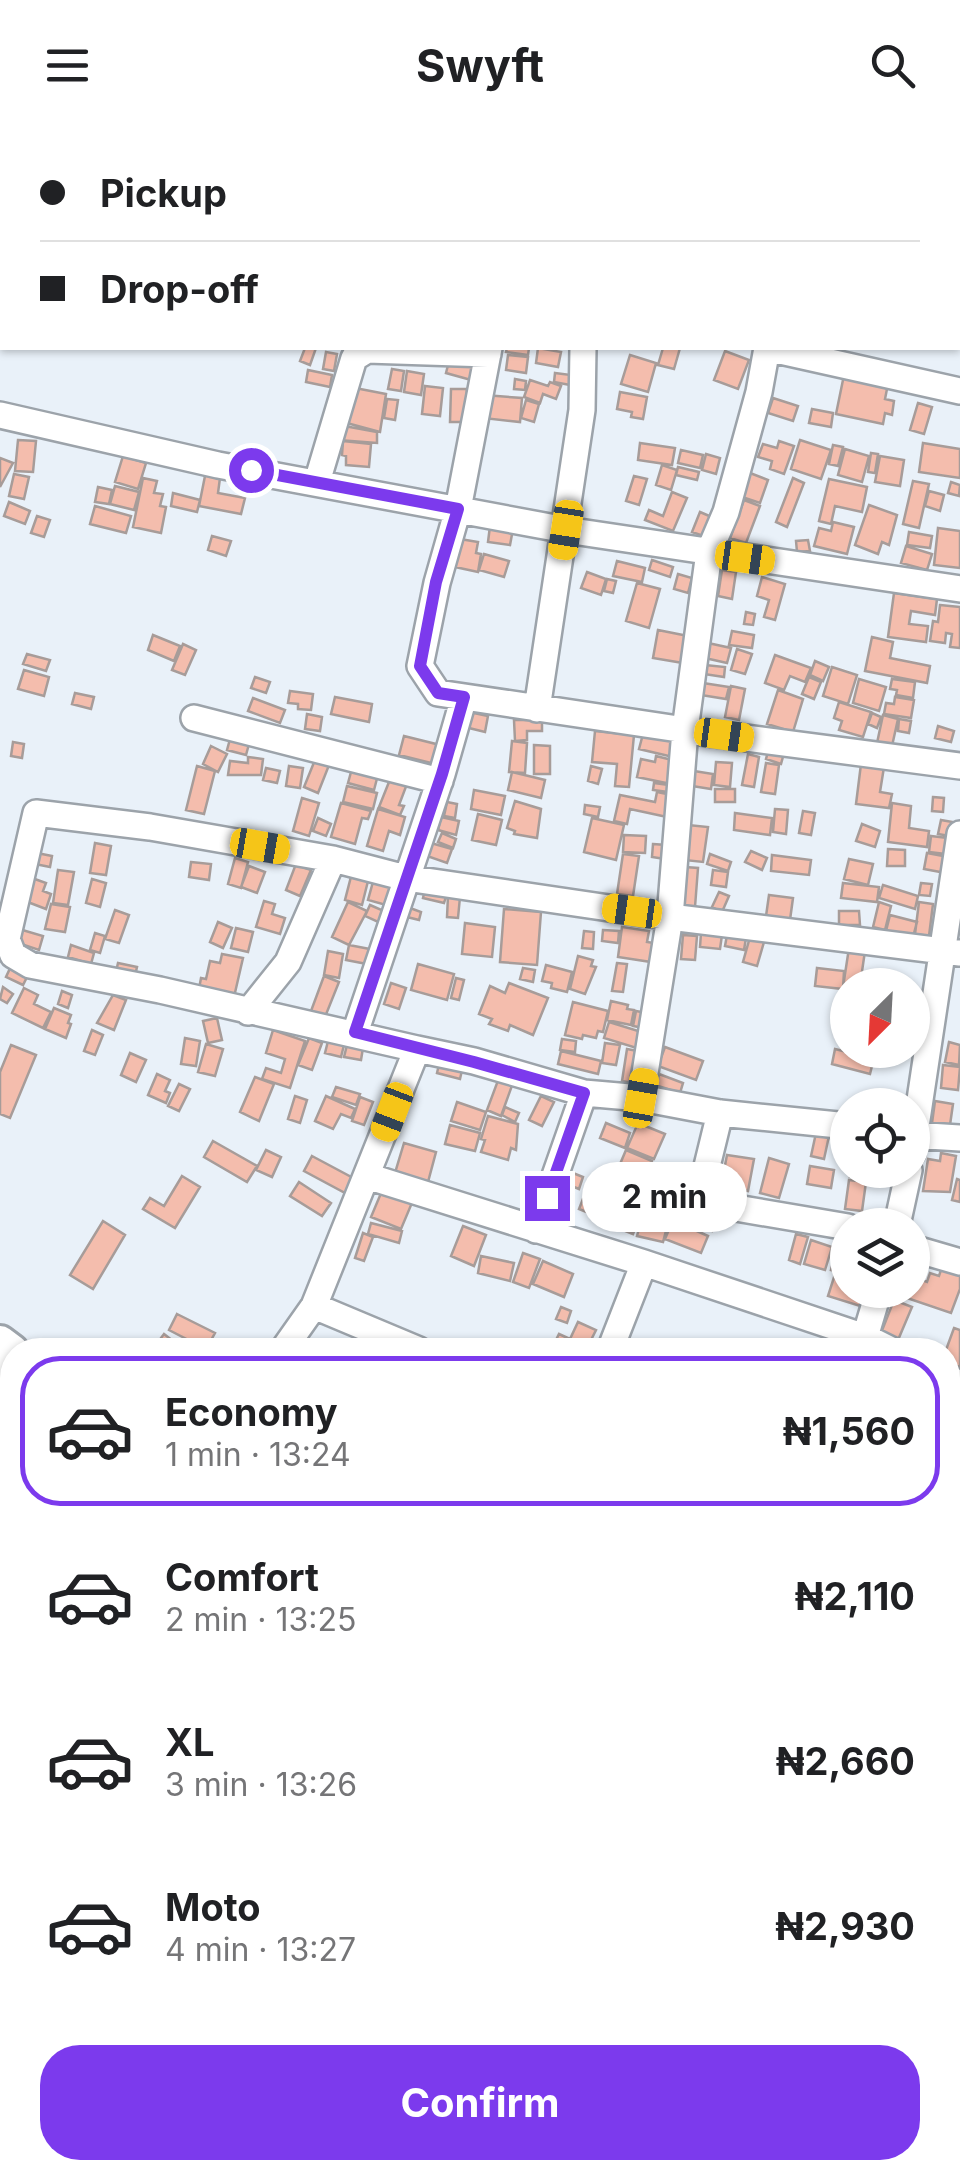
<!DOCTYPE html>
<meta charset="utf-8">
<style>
body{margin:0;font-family:Inter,sans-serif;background:#f2f2f2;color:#202124;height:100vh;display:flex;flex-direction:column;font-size:38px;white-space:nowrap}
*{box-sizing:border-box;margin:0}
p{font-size:32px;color:#757577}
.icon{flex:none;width:55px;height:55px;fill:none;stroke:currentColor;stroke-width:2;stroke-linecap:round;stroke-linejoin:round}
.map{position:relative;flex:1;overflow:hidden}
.sheet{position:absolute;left:0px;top:1208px;width:960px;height:842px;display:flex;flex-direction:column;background:#fff;border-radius:40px 40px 0 0;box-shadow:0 2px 8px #0004}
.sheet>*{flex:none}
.guide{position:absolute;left:0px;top:0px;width:960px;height:220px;box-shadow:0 2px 8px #0004;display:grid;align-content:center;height:220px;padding:0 40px;background:#fff}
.needle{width:65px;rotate:204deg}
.tools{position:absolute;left:830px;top:838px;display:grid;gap:20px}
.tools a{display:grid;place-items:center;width:100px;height:100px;border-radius:50%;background:#fff;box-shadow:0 2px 8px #0004;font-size:50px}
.end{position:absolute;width:45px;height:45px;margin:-22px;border:12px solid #7c3aed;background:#fff;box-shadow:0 0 0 5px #fff}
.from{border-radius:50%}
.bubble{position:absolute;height:70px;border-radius:35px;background:#fff;box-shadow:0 2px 8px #0004;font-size:32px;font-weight:700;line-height:70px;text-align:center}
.car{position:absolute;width:30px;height:60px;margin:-30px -15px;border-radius:12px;box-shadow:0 0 8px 2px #0007;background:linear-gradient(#f5c518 24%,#345 0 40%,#f5c518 0 76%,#345 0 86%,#f5c518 0)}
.guide b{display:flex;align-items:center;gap:35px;height:95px;font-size:38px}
.guide b+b{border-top:2px solid #e0e0e0}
.guide i{width:25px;height:25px;background:#202124}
ul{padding:18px 0 0;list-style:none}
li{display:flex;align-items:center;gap:30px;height:150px;margin:0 20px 15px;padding:0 20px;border:5px solid transparent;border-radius:40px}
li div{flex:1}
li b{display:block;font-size:38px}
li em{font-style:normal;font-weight:700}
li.on{border-color:#7c3aed}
li>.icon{width:90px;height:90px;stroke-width:1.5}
.primary-button{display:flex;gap:20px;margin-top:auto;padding:20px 40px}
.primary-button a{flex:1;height:115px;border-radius:40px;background:#7c3aed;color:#fff;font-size:40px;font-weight:700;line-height:115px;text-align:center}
header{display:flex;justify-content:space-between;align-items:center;height:130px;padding:0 40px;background:#fff;font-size:45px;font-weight:700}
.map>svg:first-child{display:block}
.building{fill:#f4bdad;stroke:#a79c99;stroke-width:2.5}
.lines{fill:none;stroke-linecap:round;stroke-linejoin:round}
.minor-casing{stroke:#9ca3aa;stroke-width:30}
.major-casing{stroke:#9ca3aa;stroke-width:38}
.minor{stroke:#fff;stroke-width:25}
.major{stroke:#fff;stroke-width:32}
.route{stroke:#7c3aed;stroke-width:12}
</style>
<header><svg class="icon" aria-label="menu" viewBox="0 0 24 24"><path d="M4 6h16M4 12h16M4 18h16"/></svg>Swyft<svg class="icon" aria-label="search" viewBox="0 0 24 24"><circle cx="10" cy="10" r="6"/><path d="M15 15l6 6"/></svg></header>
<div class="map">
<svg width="960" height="2048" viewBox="0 0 960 2048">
<rect width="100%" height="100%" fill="#e9f1f9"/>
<path class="building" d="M958 79H960V124H958Z
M305 218H316L310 235 300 231Z
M507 218H529L528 225 506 222Z
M538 218 561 222 558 237 536 233Z
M663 218H680L674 239 658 235Z
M725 221 749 230 738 259 714 250Z
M326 222 337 224 334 241 323 239Z
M508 225 528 227 526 243 506 240Z
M630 225 656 233 648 262 621 254Z
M449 231 475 238 471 250 446 243Z
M392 239 404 241 401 261 388 259Z
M308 240 332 245 330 257 306 252Z
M407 241 424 244 421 265 404 262Z
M555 243 571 245 570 255 554 252Z
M844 245 888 254 885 269 894 271 892 285 885 283 883 294 836 284Z
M515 249 526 251 525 260 514 259Z
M530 250 548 256 550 252 561 256 556 269 543 264 540 273 524 267Z
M425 256 443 258 440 286 422 284Z
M350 257 386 264 380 302 343 292Z
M451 259H467L466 292H450Z
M620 262 647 267 643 289 631 287 632 282 617 279Z
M484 265 522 268 520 292 483 288Z
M773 268 798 276 793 291 768 283Z
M387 269 398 270 395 290 384 288Z
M526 270 539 274 534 292 521 288Z
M918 273 932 277 924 304 910 300Z
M812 279 833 283 831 297 809 293Z
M339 295 377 302V313L338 310Z
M18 310 36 311 33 342 15 341Z
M800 310 831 320 821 349 791 339Z
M343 311 371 314 369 337 346 335V326L342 325Z
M779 311 794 316 784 344 770 339 772 331 758 327 763 314 777 318Z
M640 313 675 318 672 335 638 330Z
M923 313 960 319V348L919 342Z
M833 315 843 317 838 336 829 334Z
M845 319 869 326 862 352 838 345Z
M681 320 703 325 700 338 678 333Z
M871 323 878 324 875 343 868 342Z
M706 324 720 328 716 344 702 340Z
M123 326 146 333 138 359 115 352Z
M880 326 904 330 900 356 875 352Z
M0 328 13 333 0 357Z
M662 335 677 340 671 360 656 355Z
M207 336 220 348 218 363 245 368 241 384 199 376Z
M678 337 699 342 697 350 676 345Z
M750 343 768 350 760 373 742 367Z
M14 344 29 347 24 369 9 366Z
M634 346 647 349 639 375 626 371Z
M143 348 157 351 154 363 163 364 160 376 166 377 161 403 133 397Z
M793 348 804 353 787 397 776 392Z
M829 349 867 357 862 382 835 376 831 394 819 391Z
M913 351 929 354 919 398 903 394Z
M951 352 960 355 959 366 948 363Z
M115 356 139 362 134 380 110 374Z
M98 357 112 360 109 374 95 372Z
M929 361 944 365 940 381 925 376Z
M672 362 687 368 673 401 645 390 649 380 663 386Z
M173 363 200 370 197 382 171 376Z
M744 370 760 376 746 413 730 408Z
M9 372 30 381 25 394 4 386Z
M869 375 897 385 889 415 882 412 878 424 855 415Z
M95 376 131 386 126 403 90 394Z
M700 382 714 388 706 407 692 402Z
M37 386 50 390 44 407 31 403Z
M833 392 854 397 847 424 814 416 819 398 831 401Z
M490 396 513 399 510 415 488 412Z
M938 398 960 401V438L934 435Z
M909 402 932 406 930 418 907 415Z
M212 406 231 411 226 426 208 420Z
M460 409 478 412 476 423 481 424 478 442 455 437Z
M808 410 810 421 797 422 796 411Z
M906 416 932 424 927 440 901 433Z
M484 424 509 431 504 447 479 440Z
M652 430 673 437 670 447 649 440Z
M617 431 645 438 642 452 613 446Z
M722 440 736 442 732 469 718 466Z
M587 442 606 449 601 465 581 458Z
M678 444 692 448 688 463 674 459Z
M762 447 785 454 775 490 764 487 769 470 757 466Z
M607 449 616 451 613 463 604 461Z
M637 453 660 459 649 498 626 491Z
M894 463 937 469 935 485 911 481 909 494 928 496 926 512 888 507Z
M940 475 960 477V518L950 517 952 504 946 503 945 513 930 511 933 491 938 492Z
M746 482 755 484 753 495 744 494Z
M658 500 688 506 683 533 653 528Z
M732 501 754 505 752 518 729 515Z
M153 505 180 516 174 531 148 520Z
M872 507 893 512 890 528 930 536 927 553 865 541Z
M708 513 731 518 727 533 705 528Z
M183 514 196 520 185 545 172 540Z
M737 519 752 524 745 544 731 540Z
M27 524 50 530 46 541 23 534Z
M775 525 811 538 805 552 790 546 784 560 765 553Z
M815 531 829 537 823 551 810 545Z
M705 535 725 537 724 547 704 544Z
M832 537 857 545 848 574 823 566Z
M24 540 49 547 44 566 18 559Z
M255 547 270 552 266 563 251 558Z
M809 547 821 552 814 569 802 564Z
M859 549 886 557 879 581 853 573Z
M892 549 915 552 913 568 896 565 897 560 890 559Z
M703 553 729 557 726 569 701 565Z
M731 556 745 559 739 590 725 587Z
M778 560 803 569 793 602 767 594Z
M290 561 313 564 311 580 298 579V574L288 573Z
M75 563 94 567 91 579 72 574Z
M335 567 372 574 369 592 331 584Z
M895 567 914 570 911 588 884 584 886 573 894 574Z
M253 568 285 580 280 593 248 581Z
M839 572 871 582 863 607 839 600 842 591 834 588Z
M469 582 488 586 485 602 465 597Z
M872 583 881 587 877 598 868 594Z
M307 584 322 587 320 601 305 599Z
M883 585 898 589 892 616 877 613Z
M899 589 911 591 909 603 898 601Z
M514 590H542V601H527V610L515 611Z
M938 596 954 601 951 612 935 608Z
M595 601 634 605 629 657 615 656 617 634 592 632Z
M643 604 677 611 673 627 639 619Z
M404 606 440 615 435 634 399 625Z
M230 609 249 614 246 625 227 620Z
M512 611 527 613 525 643 509 642Z
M13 612 24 614 22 628 11 626Z
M534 615 550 616V644H534Z
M211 616 227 624 218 642 203 634Z
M769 618 784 623 781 634 766 629Z
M748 624 759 627 754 657 742 655Z
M317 625 331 630 318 663 304 657Z
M656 626 676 631 671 654 637 647 641 629 655 632Z
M248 627 263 629 261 645H228L230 631 248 633Z
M354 631 380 637 374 660 348 653Z
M716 632 732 633 730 657 714 655Z
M766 633 779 635 775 664 761 662Z
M861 634 884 637 880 662 892 664 889 678 856 674Z
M197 636 215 641 204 684 186 680Z
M289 636 303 638 300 658 286 656Z
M591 636 602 639 598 654 588 651Z
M266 638 280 641 277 653 263 650Z
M694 641 713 644 711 659 692 656Z
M512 642 545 650 541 668 508 660Z
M391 647 407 654 399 675 404 676 400 685 379 677Z
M654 653 669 655 668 662 653 660Z
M347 656 377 663 373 679 343 672Z
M715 659H735V672H715Z
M474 660 505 666 501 685 471 679Z
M657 662 672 665 667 687 630 679 627 694 614 691 620 665 655 672Z
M933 667 944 668 943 682 932 681Z
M302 668 319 673 309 706 293 701Z
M515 671 541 679 537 708 514 704 515 701 507 698Z
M447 672 457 674 455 688 444 686Z
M341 673 371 681 368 689 362 688 355 714 331 707Z
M892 673 911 676 909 698 929 701 927 717 888 712Z
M585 675 600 677 598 687 584 684Z
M378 679 405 687 400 705 389 701 383 721 367 716Z
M775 679 788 680 786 704 773 702Z
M803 681 815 683 811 705 799 703Z
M735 683 772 688 770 705 734 700Z
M478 684 502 690 496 715 472 710Z
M441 687 459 691 456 705 438 700Z
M318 688 331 694 326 706 313 701Z
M592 688 624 695 616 730 584 722Z
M941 690 958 693 955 707 938 704Z
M862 694 880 701 875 717 856 711Z
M688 695 708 697 703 732 684 730Z
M442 703 456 709 453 718 438 712Z
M624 705 646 706 645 723 623 722Z
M931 706 956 709 954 725 929 722Z
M95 713 111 716 106 745 90 743Z
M431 713 452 719 447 733 427 726Z
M653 714 666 715 665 729 652 727Z
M888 719 905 720V736H887Z
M751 721 767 728 762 740 745 732Z
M37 723 52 726 50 737 35 734Z
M927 723 954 728 951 744 924 739Z
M623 724 639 726 633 766 617 764Z
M710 724 731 732 728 741 707 734Z
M772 725 811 730 809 745 771 741Z
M299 726 308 729 305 738 311 740 300 766 286 760Z
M235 728 248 732 241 758 228 754Z
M849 729 873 734 868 755 844 749Z
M191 732 211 734 209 750 189 747Z
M354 735 371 739 362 775 345 770Z
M249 736 265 742 257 763 241 757Z
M685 737 698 738 695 777 682 776Z
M58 740 74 742 68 775 53 773Z
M713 740 728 742 726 757 711 755Z
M376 741 394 746 386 775 368 770Z
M32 748 46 753 43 761 51 764 46 779 25 771Z
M92 749 106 753 100 777 86 773Z
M843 753 879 757 877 772 841 768Z
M921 753 932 754 930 766 919 765Z
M426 755 448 760 444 773 423 768Z
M883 755 918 766 915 779 879 768Z
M719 762 729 766 722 782 712 777Z
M769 765 793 768 790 790 766 786Z
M448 766 460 767 458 788 447 787Z
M264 771 275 774 272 784 285 788 280 804 256 797Z
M348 772 367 781 349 815 332 807Z
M879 772 891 776 885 800 873 797Z
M919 772 933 774 929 806 915 804Z
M51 774 70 777 65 802 45 799Z
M370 775 384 781 378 792 365 786Z
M410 778 421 782 419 790 407 787Z
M504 779 541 782 537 835 500 832Z
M115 780 129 785 119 813 105 809Z
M839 781H859L860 795H839Z
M890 785 917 792 913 807 886 801Z
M218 792 232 798 223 818 210 812Z
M465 793 495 797 492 827 462 824Z
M622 797 649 801 647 812 654 813 651 832 618 827Z
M236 798 253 802 248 822 231 818Z
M19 799 43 806 39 820 15 812Z
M603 800 619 801 618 813 602 811Z
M584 801 594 802 593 819 582 818Z
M95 803 105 806 100 823 90 820Z
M701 803 722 805 720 819 700 817Z
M683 805 697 806 695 830 681 829Z
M727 805 746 808 744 820 725 816Z
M750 807 764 812 757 836 743 832Z
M71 815 94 823 91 834 68 827Z
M349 815 375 820 372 835 346 830Z
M849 818 865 821 860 855H848V858L843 857Z
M328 821 343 824 339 848 324 845Z
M222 824 243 828 234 867 199 859 201 848 206 849 210 831 220 833Z
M578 826 593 830 591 836 596 837 585 864 570 859Z
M118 833 137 837 134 850 115 846Z
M617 833 627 834 623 862 612 861Z
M12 834 29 843 23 855 6 847Z
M418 834 454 844 447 870 411 860Z
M546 835 572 842 567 862 551 858 552 853 542 851Z
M523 838 535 840 533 852 520 849Z
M817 838 844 841 843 859 815 856Z
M324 846 339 852 325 887 311 881Z
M456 848 464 850 459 870 451 868Z
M391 853 406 858 399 879 384 874Z
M509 853 548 868 533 905 510 895 508 901 489 894 492 889 479 884 490 856 505 863Z
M3 857 13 864 7 873 0 869Z
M24 858 38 865 34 874 51 882 43 898 12 883Z
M62 861 72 865 68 878 58 874Z
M113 865 126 870 114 900 97 893Z
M611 871 628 875 627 879 634 880 631 895 607 890Z
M573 872 608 881 603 902 598 901 596 908 583 905 582 909 565 905Z
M54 878 71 885 68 893 71 894 66 908 45 899Z
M636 881 652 884 649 899 633 896Z
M217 888 222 910 208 913 203 891Z
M609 892 648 904 643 920 604 908Z
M92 900 103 905 95 925 84 921Z
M273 900 305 911 290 958 262 949 266 938 281 943 285 929 266 923Z
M185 908 200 911 196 936 181 934Z
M309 908 322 913 312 940 298 935Z
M562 909 576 911 575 922 560 920Z
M328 911 344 915 341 927 325 923Z
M949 912 960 915 959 935 945 932Z
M605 913 620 915 616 935 602 933Z
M206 914 223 919 215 946 198 942Z
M11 915 36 925 10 988 0 984V942Z
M347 915 363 918 361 930 344 927Z
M665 917 703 931 696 950 658 936Z
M627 919 643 922 638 954 622 951Z
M835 919 847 922 876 920 870 944 832 934Z
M561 921 601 931 598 944 558 934Z
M130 923 146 930 136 952 121 945Z
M440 930 463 936 460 949 437 943Z
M943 935 960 937 958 960 941 958Z
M157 944 170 950 165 961 170 963 166 973 148 965Z
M659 944 683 953 680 963 655 955Z
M500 945 514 950 501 986 487 980Z
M255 947 274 954 259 991 240 982Z
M179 954 190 959 179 981 168 976Z
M336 957 360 964 356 975 332 967Z
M295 966 307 970 300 993 288 989Z
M326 966 355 979 351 988 341 984 333 999 315 991Z
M541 966 554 972 542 996 529 990Z
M360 967 373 972 364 995 352 991Z
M935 971 953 974 950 995 932 993Z
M457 972 486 982 480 1000 451 991Z
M505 977 519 983 515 992 502 985Z
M488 986 518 994 516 1020 511 1018 508 1030 481 1022 485 1010 481 1009Z
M606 993 630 1003 625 1018 600 1008Z
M638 993 665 1004 654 1029 627 1018Z
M450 995 480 1003 475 1021 445 1014Z
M816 1003 829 1006 824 1029 811 1026Z
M213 1011 257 1036 247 1052 204 1027Z
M404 1013 436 1022 428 1052 395 1043Z
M266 1020 281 1027 272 1047 256 1040Z
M626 1020 652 1031 638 1065 612 1053Z
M941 1023 956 1026 950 1062 923 1061 928 1029 940 1031Z
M727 1025 754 1029 748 1061 721 1056Z
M312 1026 355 1049 347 1064 304 1041Z
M769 1028 789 1034 779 1068 760 1063Z
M810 1036 834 1040 831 1058 807 1054Z
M851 1040H869L868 1050 850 1047Z
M573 1043 583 1047 579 1059 569 1055Z
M182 1046 200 1057 175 1098 143 1079 150 1068 164 1076Z
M957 1049 960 1050V1072L952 1070Z
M849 1050 866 1052 862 1081 845 1079Z
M590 1051 615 1061 604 1089 579 1079Z
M299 1052 331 1073 322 1086 290 1066Z
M384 1056 414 1068 401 1099 371 1087Z
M619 1064 644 1074 633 1104 608 1094Z
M678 1078 693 1084 688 1097 708 1106 701 1123 665 1109Z
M706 1084 716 1088 712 1101 702 1098Z
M103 1091 125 1105 93 1159 70 1145Z
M641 1092 667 1097 663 1112 637 1106Z
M371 1093 402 1101 399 1113 368 1104Z
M463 1096 486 1105 474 1136 451 1126Z
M363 1103 373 1107 364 1131 355 1128Z
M796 1104 808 1107 800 1134 789 1130Z
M840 1104 848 1106V1144L831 1140Z
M811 1110 832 1117 825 1140 804 1134Z
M523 1123 540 1129 529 1158 513 1152Z
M481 1126 514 1133 510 1151 478 1143Z
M543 1131 573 1144 564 1167 533 1154Z
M942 1137 960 1143V1159L951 1183 904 1167 907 1160H912L916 1148 927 1152 930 1143 939 1146Z
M835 1144 848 1148V1160H865L860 1176 828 1166Z
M894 1170 912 1177 898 1210 881 1203Z
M561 1177 571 1181 567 1193 556 1189Z
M177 1184 215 1203 206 1219 169 1200Z
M578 1192 596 1200 586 1220 552 1218 559 1204 570 1209Z
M954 1198 960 1200V1237L948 1233 946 1220Z
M164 1204 173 1211 165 1220H152Z
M0 1296 8 1299 0 1319Z
M9 1619 12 1620V1660L0 1655V1642Z
M6 1661 12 1663V1678L2 1675Z
M0 1685 12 1689 8 1709 0 1706Z
M0 1783 12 1788 0 1822Z
M948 1909 960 1915V1929L948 1955Z
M12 1969V1998L1 1992Z
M948 1986 960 1992 950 2017 948 2016Z
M65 2038H94L92 2045Z
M209 2038H226L224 2048 208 2045Z
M450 2038H468L466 2048H448Z
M490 2038H524L528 2039 525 2048H487Z
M677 2038H695L692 2047 676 2043Z
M717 2038 734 2042 731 2048H712Z"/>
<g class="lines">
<g class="minor-casing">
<path id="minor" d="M581 0 593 2
M426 2V0
M529 2V0
M807 2 808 0
M920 2V0
M958 65 960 66
M489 218 458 379 437 453 420 536 438 563 685 600 960 636
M767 218 960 261
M0 285 218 335 566 400 960 459
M317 352 354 228 367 220 488 224
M537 579 582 280 583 218
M194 588 440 651
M248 882 288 832 333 729
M355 903 442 644 464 567
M417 919 474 931 584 963
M641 968 720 983 848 996
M720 983 699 1069 707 1073 848 1097
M912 1005 960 1008
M912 1023 960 704
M367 1046 644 1133 865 1207 891 1220
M897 1095 909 1040
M536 1100 584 963 641 968 670 787 685 600 709 422 726 382 759 262 767 218
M912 1118 960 1132
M314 1176 419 1220
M865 1207 879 1160
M283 1220 314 1176 417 919 160 860 30 835 13 825 7 809 36 683 150 697 333 729 406 748 670 787 960 823
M610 1220 644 1133
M948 1248 960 1254
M0 1355 12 1330
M0 1525 12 1494
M948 1874 960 1872
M0 1935 12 1895
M0 1952 12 1956
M260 2038 266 2048
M326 2038 372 2048
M771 2038 794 2048"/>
</g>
<g class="major-casing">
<path id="major" d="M0 1212 12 1221
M0 1242 12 1250
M948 1786 960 1792
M948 1812 960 1818"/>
</g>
<use href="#minor" class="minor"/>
<use href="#major" class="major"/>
</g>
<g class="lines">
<path class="route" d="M251 340 458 379 436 452 420 536 438 563 464 567 442 644 355 902 474 932 584 963 547 1068"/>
</g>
</svg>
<div class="tools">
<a><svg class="needle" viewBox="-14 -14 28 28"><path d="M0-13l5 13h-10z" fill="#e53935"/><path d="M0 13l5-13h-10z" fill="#757577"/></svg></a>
<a><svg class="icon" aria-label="locate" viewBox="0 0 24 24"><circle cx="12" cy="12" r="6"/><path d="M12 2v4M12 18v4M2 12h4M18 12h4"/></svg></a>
<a><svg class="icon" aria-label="layers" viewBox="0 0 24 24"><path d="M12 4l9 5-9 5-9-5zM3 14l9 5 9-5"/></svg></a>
</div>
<i class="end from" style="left:251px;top:340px"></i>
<i class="end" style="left:547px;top:1068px"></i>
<div class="bubble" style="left:582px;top:1032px;width:165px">2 min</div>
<i class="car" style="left:566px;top:400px;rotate:189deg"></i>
<i class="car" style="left:745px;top:428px;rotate:98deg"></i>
<i class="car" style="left:724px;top:605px;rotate:98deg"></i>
<i class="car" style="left:260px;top:716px;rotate:100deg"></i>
<i class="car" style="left:632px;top:781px;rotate:278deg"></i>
<i class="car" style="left:641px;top:968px;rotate:10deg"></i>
<i class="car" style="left:392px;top:982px;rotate:201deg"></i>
<div class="guide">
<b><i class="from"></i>Pickup</b>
<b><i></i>Drop-off</b>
</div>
<section class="sheet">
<ul>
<li class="on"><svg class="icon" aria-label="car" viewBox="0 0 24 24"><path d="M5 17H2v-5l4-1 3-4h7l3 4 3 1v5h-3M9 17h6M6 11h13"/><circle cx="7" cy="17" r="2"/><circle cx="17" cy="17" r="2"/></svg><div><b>Economy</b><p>1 min · 13:24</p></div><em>₦1,560</em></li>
<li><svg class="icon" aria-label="car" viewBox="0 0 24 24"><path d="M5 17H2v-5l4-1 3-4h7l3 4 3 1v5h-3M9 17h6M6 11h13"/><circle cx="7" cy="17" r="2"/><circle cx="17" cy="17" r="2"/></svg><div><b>Comfort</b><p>2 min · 13:25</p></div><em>₦2,110</em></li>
<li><svg class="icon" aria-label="car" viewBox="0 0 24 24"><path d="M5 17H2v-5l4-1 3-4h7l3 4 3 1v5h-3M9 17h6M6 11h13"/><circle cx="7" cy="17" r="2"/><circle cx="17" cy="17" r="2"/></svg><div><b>XL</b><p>3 min · 13:26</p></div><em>₦2,660</em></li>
<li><svg class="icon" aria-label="car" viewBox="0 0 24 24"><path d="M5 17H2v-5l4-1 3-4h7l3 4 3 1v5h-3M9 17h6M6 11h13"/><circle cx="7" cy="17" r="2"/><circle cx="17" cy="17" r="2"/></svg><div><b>Moto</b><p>4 min · 13:27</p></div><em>₦2,930</em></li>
</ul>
<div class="primary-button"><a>Confirm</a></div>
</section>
</div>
